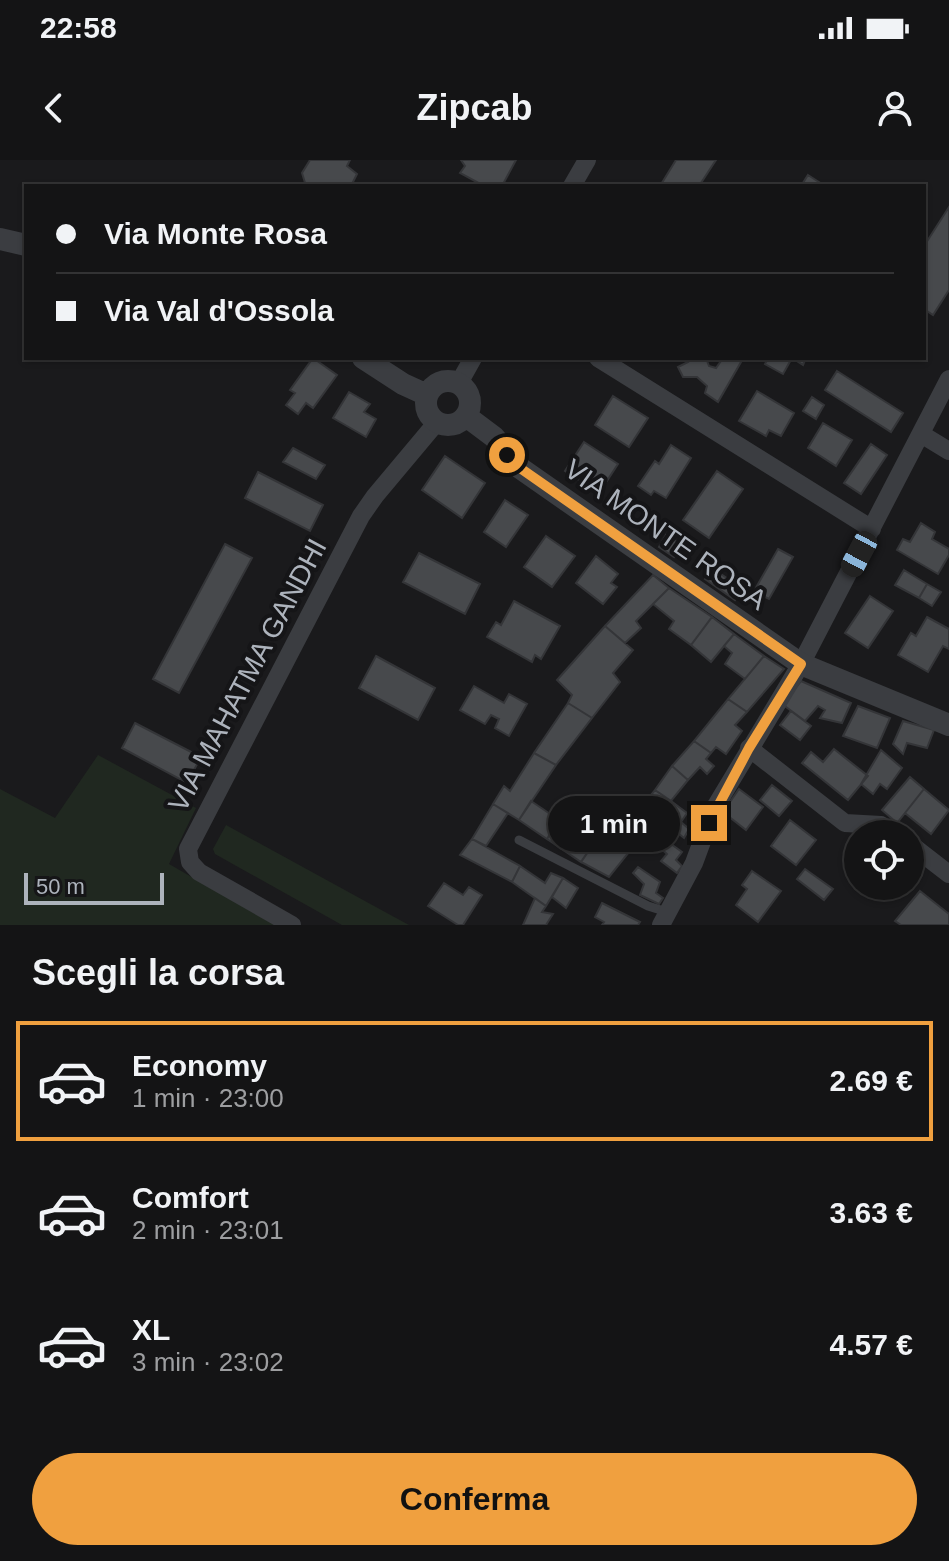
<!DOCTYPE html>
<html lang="it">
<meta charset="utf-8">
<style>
body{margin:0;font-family:Arial,sans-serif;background:#212122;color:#f1f3f6;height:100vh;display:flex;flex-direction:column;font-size:30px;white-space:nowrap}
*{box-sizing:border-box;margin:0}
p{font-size:26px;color:#9d9ea0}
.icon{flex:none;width:44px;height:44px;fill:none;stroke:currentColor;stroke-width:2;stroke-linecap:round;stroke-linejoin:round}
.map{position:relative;height:765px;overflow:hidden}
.details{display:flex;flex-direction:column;background:#141415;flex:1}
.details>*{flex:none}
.top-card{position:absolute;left:24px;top:24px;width:902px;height:176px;border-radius:0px;box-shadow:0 2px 6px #0004,0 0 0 2px #333334;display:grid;align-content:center;height:176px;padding:0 32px;background:#141415}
.fabs{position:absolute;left:844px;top:660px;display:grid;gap:16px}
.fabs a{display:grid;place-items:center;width:80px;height:80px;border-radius:50%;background:#141415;box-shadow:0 2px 6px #0004,0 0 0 2px #333334;font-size:40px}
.scale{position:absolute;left:24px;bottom:20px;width:140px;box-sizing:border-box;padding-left:8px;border:4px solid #adb3bc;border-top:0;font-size:22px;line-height:28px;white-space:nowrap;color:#adb3bc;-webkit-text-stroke:6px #151517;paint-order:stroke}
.end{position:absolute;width:36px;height:36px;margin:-18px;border:10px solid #f0a03f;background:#111;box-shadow:0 0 0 4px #111}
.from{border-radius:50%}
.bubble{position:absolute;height:56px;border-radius:28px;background:#141415;box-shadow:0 2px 6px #0004,0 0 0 2px #333334;font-size:26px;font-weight:600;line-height:56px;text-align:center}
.car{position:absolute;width:24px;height:48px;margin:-24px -12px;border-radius:10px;box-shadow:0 0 6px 2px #0007;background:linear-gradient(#222 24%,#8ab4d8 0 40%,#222 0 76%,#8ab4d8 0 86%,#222 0)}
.top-card b{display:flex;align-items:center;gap:28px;height:76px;font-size:30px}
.top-card b+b{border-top:2px solid #333334}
.top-card i{width:20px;height:20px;background:#f1f3f6}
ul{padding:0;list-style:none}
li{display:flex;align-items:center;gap:24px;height:120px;margin:0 16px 12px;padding:0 16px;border:4px solid transparent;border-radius:0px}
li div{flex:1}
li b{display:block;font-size:30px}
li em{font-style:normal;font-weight:600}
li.active{border-color:#f0a03f}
li>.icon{width:72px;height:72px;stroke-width:1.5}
h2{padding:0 32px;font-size:36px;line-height:96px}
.primary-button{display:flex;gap:16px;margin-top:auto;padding:16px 32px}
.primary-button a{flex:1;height:92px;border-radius:48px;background:#f0a03f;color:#111;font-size:32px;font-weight:600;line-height:92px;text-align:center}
.status{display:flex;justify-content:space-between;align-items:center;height:56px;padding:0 40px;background:#141415;direction:ltr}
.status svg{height:22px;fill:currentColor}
header{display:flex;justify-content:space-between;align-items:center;height:104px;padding:0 32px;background:#141415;font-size:36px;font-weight:600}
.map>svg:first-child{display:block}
.green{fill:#202820}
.building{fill:#47494c;stroke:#343538;stroke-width:2}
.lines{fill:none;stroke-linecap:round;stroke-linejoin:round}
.service{stroke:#3b3d41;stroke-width:9}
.minor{stroke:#3b3d41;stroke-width:18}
.tertiary{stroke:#3b3d41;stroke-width:22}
.route{stroke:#f0a03f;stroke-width:10}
.labels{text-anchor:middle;stroke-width:8;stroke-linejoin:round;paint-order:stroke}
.street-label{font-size:28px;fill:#adb3bc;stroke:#151517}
</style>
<div class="status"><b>22:58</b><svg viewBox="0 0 49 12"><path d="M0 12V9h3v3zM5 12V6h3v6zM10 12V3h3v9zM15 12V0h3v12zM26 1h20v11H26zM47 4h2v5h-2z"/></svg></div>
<header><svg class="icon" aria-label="back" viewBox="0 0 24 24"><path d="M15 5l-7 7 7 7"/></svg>Zipcab<svg class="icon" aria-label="person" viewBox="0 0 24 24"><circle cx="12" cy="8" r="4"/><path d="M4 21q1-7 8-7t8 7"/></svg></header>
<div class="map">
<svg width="949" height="765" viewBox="0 0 949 765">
<rect width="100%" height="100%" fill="#1a1a1c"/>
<path class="green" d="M98 595 196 648 169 704 275 765H0V629L55 658Z
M226 665 385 752 409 765H342L215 694 213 689Z"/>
<path class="building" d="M310 0H350L347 6 357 14 351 26H306L302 13Z
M461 0H516L502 26H484L460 13 465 6Z
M676 0H716L699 26H660Z
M808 15 825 26H801Z
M949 47V130L933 155 924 149V86Z
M313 198 337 215 313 248 306 243 298 254 286 245 295 233 290 230Z
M686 198H706L709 206 716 208 723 198H734L741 202 718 242 705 233 707 226 697 217H683L678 207 688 202Z
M768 198H806L803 205 792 198 783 214 765 204Z
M837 211 903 253 891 272 825 230Z
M757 231 794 253 781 276 769 270 766 276 739 261Z
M349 232 370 244 364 252 376 259 366 277 333 258Z
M613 236 648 258 629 287 595 265Z
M812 237 824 245 816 259 803 251Z
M823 263 852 280 836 306 808 288Z
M584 282 618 304 599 333 565 311Z
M871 284 887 295 861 334 844 323Z
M671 285 691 298 666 338 654 331 651 335 638 326 655 301 659 304Z
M293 288 325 305 316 319 283 302Z
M445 296 485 323 462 358 422 330Z
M717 311 743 329 709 378 683 360Z
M258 312 323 345 310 371 245 338Z
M505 340 528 355 506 387 484 372Z
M921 363 935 372 932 379 949 389V395L938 414 897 390 903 379 910 382Z
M666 375 682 385 674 397 659 387Z
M546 376 575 396 552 427 524 407Z
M225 384 252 398 179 533 153 519Z
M778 389 793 397 769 439 754 431Z
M419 393 480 424 465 454 403 422Z
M596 396 618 414 611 423 617 427 603 444 576 423Z
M712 408 743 429 735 440 705 419Z
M904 410 927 424 919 438 895 425Z
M653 415 669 428 636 461 641 468 625 483 605 466Z
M927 424 941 432 932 446 919 438Z
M669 428 712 457 691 485 669 469 674 461 653 444Z
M870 436 893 451 868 488 845 473Z
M514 441 560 466 541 499 535 495 532 502 487 477 496 462 501 465Z
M712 457 734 474 711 502 691 485Z
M927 457 949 469V489L943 486 928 512 898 495 911 473 916 476Z
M605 466 633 490 613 513 620 522 592 558 568 543 572 535 557 520Z
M734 474 764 496 745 519 725 504 732 493 724 486Z
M376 496 435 528 418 560 359 528Z
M764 496 784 509 747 552 728 539Z
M801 521 851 543 842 563 820 558 825 550 818 546 805 561 782 544Z
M474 526 504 543 509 534 527 544 509 576 495 568 499 559 491 555 485 564 460 550Z
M728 539 747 552 735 565 742 571 726 594 716 587 711 593 694 581Z
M568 543 592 558 556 605 534 593Z
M858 546 890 558 877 588 843 576Z
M791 551 811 566 800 580 780 565Z
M903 561 934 570 927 588 907 583 903 594 893 584Z
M135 563 201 597 187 623 122 588Z
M694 581 711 593 706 599 714 606 707 614 700 607 688 620 672 606Z
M834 589 868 616 848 640 802 603 811 592 823 602Z
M881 590 902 608 887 629 880 624 873 634 861 624Z
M534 593 556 605 519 660 493 644 504 626 510 631Z
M672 606 688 620 671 641 655 630Z
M910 617 924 629 897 663 882 650Z
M772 625 792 641 779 656 760 640Z
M739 629 763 647 746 670 723 652Z
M924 629 949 650 931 674 905 653Z
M655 630 671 641 642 676 627 664Z
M531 641 559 660 547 679 519 660Z
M671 641 687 653 681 662 689 669 684 678 658 657Z
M493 644 508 653 486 686 472 679Z
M559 660 596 680 581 702 547 679Z
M790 660 816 680 796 705 771 686Z
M627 664 642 676 609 717 581 702 596 680 606 688Z
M660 676 682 692 676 700 682 706 677 713 661 701 667 694 655 683Z
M472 679 520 706 512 722 460 695Z
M520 706 545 723 551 713 563 718 546 746 512 722Z
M638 707 660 722 656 733 663 738 659 744 640 735 644 724 633 713Z
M805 709 833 729 824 740 797 719Z
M752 711 781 731 758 762 736 745 747 729 742 725Z
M563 718 578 728 566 748 552 737Z
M444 723 463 735 469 727 482 735 463 765H458L428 746Z
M920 731 949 754V765H901L895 761Z
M535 738 546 746 542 752 553 754 546 765H523Z
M602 743 640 762 638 765H602L604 762 595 757Z"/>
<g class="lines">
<path class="service" d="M519 680 648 746 667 752"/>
<path class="minor" d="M572 26 587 0
M598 198 872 369
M459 223 473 198
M921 274 949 291
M749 588 845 663 881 665 897 674
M910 684 949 714
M292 765 199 712 190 702 188 689 361 356 375 336 437 262
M661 765 694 703 714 649 801 504 949 219"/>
<path class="tertiary" d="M0 79 26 85
M363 198 403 224 427 235
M426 243a22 22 0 1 1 44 0a22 22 0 1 1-44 0Z
M466 256 494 277 520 308 801 504 949 565"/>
</g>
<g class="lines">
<path class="route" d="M507 295 520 308 801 504 749 588 709 663"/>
</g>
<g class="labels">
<g class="street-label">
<text transform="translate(666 374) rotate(35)" y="10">VIA MONTE ROSA</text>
<text transform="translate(247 515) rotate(-62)" y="10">VIA MAHATMA GANDHI</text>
</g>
</g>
</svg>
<div class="fabs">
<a><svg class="icon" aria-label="locate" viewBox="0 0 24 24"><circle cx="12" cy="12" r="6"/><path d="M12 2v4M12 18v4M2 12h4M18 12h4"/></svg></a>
</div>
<div class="scale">50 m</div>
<i class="end from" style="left:507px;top:295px"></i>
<i class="end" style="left:709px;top:663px"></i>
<div class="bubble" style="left:548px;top:636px;width:132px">1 min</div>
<i class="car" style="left:859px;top:394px;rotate:208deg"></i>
<div class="top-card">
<b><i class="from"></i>Via Monte Rosa</b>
<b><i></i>Via Val d'Ossola</b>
</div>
</div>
<section class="details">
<h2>Scegli la corsa</h2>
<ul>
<li class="active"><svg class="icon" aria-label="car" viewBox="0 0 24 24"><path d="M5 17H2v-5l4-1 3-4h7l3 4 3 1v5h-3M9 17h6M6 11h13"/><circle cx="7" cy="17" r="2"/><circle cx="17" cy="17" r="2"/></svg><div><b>Economy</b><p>1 min · 23:00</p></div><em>2.69 €</em></li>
<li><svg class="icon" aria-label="car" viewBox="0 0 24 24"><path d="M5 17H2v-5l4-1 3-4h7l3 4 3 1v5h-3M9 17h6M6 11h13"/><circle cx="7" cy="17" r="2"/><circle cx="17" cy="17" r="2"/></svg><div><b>Comfort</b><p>2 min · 23:01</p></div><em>3.63 €</em></li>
<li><svg class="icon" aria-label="car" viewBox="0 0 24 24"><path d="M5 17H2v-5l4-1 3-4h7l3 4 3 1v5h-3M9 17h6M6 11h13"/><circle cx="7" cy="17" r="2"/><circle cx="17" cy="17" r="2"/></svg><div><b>XL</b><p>3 min · 23:02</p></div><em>4.57 €</em></li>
</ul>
<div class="primary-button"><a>Conferma</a></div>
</section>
